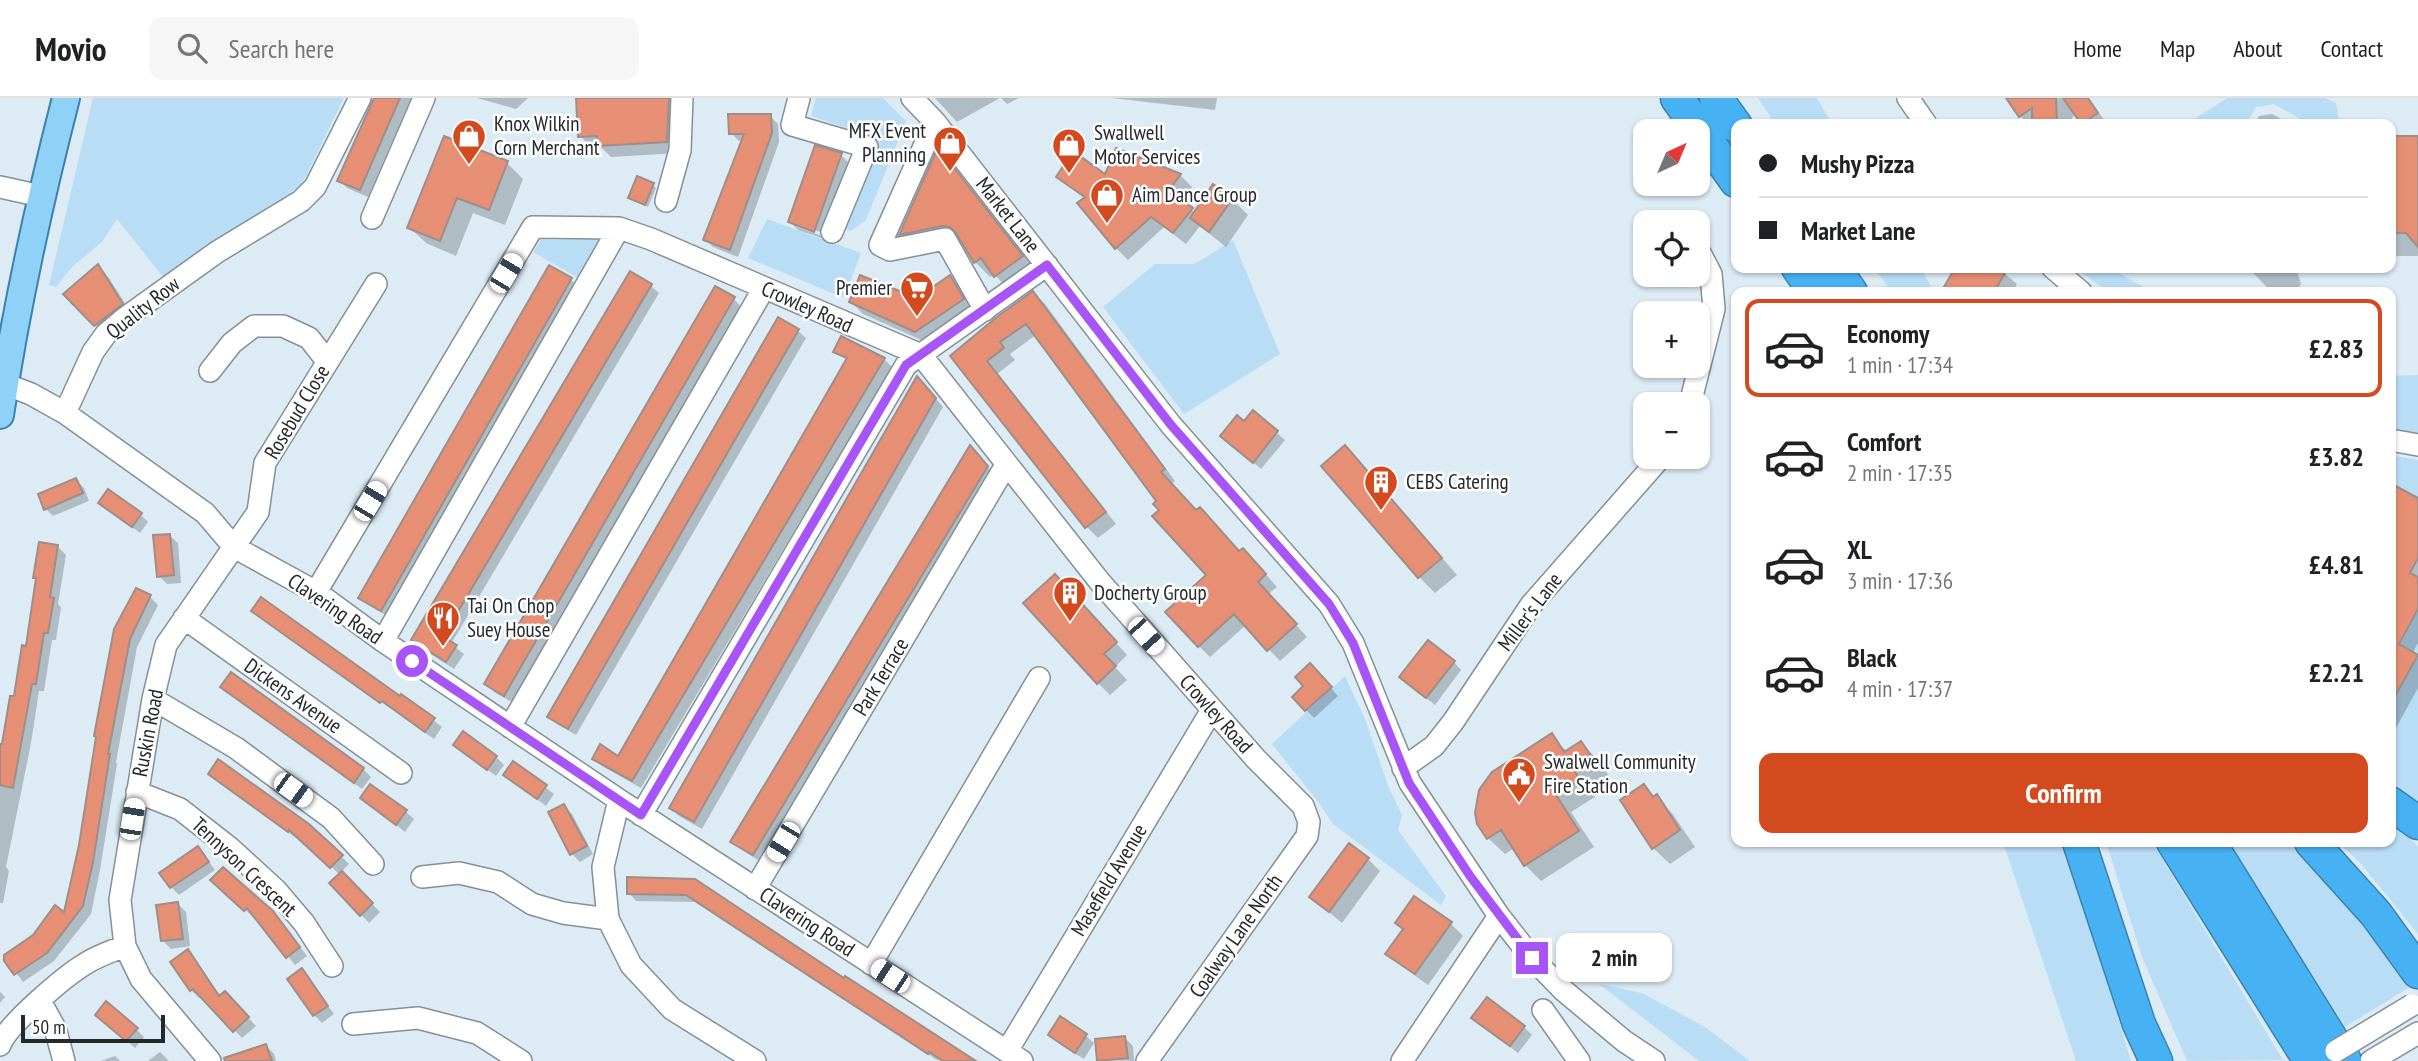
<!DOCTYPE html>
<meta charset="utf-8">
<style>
body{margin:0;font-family:"PT Sans Narrow",sans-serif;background:#f6f6f6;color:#202124;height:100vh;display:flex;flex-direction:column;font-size:26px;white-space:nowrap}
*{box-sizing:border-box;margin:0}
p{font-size:23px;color:#757577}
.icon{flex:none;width:38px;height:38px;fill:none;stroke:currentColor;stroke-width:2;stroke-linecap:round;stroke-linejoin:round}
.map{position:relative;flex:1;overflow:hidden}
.side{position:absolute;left:1731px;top:189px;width:665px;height:560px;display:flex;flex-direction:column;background:#fff;border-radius:14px;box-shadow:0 2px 5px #0004}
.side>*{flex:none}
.top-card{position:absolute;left:1731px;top:21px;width:665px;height:154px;border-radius:14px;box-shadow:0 2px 5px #0004;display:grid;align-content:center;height:154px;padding:0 28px;background:#fff}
.needle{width:46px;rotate:44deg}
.controls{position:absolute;left:1633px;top:21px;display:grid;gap:14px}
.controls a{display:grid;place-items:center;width:77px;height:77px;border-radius:14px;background:#fff;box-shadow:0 2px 5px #0004;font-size:35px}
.scale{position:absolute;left:21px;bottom:18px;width:144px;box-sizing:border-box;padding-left:7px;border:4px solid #24292d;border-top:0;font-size:19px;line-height:24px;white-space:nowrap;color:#24292d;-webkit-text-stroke:5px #fff;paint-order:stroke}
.end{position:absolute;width:32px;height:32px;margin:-16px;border:9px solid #a855f7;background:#fff;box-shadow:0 0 0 4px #fff}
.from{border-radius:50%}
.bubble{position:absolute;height:49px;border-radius:14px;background:#fff;box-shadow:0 2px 5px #0004;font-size:23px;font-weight:800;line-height:49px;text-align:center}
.car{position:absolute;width:21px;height:42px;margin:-21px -10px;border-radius:9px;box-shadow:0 0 5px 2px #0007;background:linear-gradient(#fff 24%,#345 0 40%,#fff 0 76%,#345 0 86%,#fff 0)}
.top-card b{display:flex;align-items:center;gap:24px;height:66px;font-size:26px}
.top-card b+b{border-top:2px solid #e0e0e0}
.top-card i{width:18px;height:18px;background:#202124}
ul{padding:12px 0 0;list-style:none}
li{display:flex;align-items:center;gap:21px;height:98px;margin:0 14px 10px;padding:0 14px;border:4px solid transparent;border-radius:14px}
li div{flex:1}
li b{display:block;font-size:26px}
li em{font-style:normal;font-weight:800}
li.current{border-color:#d34a1f}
li>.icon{width:63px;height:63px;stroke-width:1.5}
.cta{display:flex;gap:14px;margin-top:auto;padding:14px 28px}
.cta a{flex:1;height:80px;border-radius:14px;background:#d34a1f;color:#fff;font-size:28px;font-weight:800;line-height:80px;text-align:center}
header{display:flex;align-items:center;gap:42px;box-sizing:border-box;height:98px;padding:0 35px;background:#fff;border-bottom:2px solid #e0e0e0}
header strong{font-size:33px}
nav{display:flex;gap:38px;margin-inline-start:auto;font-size:24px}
.search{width:490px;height:63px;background:#f6f6f6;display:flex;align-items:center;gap:18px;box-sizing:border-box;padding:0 24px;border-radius:14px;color:#757577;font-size:26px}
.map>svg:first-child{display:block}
.green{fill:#baddf6}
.shadow{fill:#0003;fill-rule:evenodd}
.building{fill:#e78f75;stroke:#9d8e89;stroke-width:2}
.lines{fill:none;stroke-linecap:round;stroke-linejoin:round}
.minor-casing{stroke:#849099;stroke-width:24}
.major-casing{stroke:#3a82ae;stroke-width:30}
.highway-casing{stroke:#3a82ae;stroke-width:35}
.minor{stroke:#fff;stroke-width:21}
.major{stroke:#90d1f8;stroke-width:26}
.highway{stroke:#46b2f4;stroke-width:32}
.minor-bridge-casing{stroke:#849099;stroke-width:24;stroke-linecap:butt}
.minor-bridge{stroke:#fff;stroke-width:21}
.route{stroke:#a855f7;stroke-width:9}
.labels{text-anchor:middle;stroke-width:5;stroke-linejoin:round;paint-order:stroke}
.poi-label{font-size:21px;fill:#24292d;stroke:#fff;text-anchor:start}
.street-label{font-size:21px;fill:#24292d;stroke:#fff}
</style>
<header>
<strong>Movio</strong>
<div class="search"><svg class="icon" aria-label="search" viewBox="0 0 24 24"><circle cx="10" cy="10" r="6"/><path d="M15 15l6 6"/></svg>Search here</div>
<nav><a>Home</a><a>Map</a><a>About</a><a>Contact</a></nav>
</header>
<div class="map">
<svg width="2418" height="963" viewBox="0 0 2418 963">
<rect width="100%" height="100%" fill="#ddebf5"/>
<path class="green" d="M93 0H344L301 88 163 179 117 121 102 144 73 168 56 189 49 187Z
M816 0H883L906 23 866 122 851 133 842 129 875 52 858 34 811 18Z
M1758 0H1817L1832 26H1775Z
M2227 0H2325L2336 5 2340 26H2309L2274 6 2256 9 2246 26H2195L2194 21Z
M767 121 861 155 844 200 748 160Z
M602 141 580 181 533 154 541 142Z
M1233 142 1280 256 1184 316 1103 209 1155 166H1195Z
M1874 170H1920L1935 194H1892Z
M2075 170H2111L2151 194H2109Z
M2418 277V336L2391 330V278Z
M2390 357 2418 362V400L2391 385Z
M2418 511V715L2391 693 2390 607 2417 557 2399 546Z
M1345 578 1365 621 1389 690 1402 717 1398 732 1446 798 1441 807 1333 726 1319 705 1272 646Z
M2391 725 2418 748V836L2362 767 2338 744H2390Z
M2003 744H2065L2131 963H2076Z
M2106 744H2152L2283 962 2187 963 2142 859Z
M2229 744H2291L2374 834 2413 887 2345 929Z
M1599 886 1642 895 1705 929 1750 963H1699Z"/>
<path class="shadow" d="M376 0H421L419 4 411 0 368 99 347 90 339 82Z
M477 0H528L516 11Z
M577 0H679V55L611 59 602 50H592L580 38Z
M935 0H1000L957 24Z
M1001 0H1019L1007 6Z
M1112 0H1217L1215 12Z
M2015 0H2088L2105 23 2100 26H2083L2075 15 2069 26H2033L2031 23 2028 25 2020 18Z
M2272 16 2291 26H2254L2259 18Z
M770 18 778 26 779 44 738 159 713 149 705 141 743 43H739L731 35Z
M2390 40H2418V158H2390Z
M939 52 953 67 1037 174 1010 193 994 176 990 179 975 164 963 143 916 151 901 136Z
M1117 52 1180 77 1192 89 1182 104 1195 115 1232 101 1248 117 1226 149 1200 128 1186 146 1164 129 1128 162 1116 150 1085 101 1058 79 1105 78Z
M841 57 849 65 822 140 798 132 790 124ZM797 126 823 135 822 138 797 129Z
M507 65 523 81 505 127 473 115 456 158 426 145 409 129Z
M653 87 656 90 648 109 630 99Z
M98 168 109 180 133 218 107 239 66 196Z
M1957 170H1998L2017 186 2013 194H1948L1945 191Z
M2251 170H2296L2301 186 2296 194H2272L2253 175Z
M631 176 651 188 659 195 451 546 464 556 454 571 421 550 413 542Z
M950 179 962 191 975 214 928 245 863 216 851 204 917 202Z
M571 182 579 189 389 519 368 507 360 499Z
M1033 195 1045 206 1175 383 1171 386 1197 414 1240 454 1254 463 1277 489 1268 496 1307 539 1280 563 1246 527 1210 559 1199 548 1208 477 1162 412 1158 403 1036 237 1010 256 1015 262 997 276 1116 426 1098 440 1087 429 952 258Z
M734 201 741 209 512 604 494 594 487 586Z
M798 233 806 240 576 637 557 626 549 618Z
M841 241 884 261 892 269 641 690 602 668 594 660H618L848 263 835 253Z
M925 288 943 309 702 731 679 718 671 710Z
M1253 315 1285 342 1261 371 1230 345Z
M1345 349 1457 477 1435 495 1419 479Z
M978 357 995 377 761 764 740 751 733 743Z
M76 382 84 390 89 403 53 418 46 411Z
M2390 387 2418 402V545L2412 556 2418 560V590L2396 630 2390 626Z
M101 405 140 416 148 424 140 435Z
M170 438 178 445 181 485 167 486 159 478Z
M58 449 66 457 58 506 61 509 56 542H52L44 593H39L31 645 6 769 9 773 3 805H0V647L4 648 27 550 38 482 35 479Z
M1067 491 1127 557 1115 569 1127 582 1110 597 1098 585Z
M137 492 150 499 158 507 137 549 116 664 117 666 100 772 91 816 54 863 23 884 4 859 65 817Z
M253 513 400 600 402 598 442 629 434 641 261 520Z
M1454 564 1461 572 1435 607 1409 587Z
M1318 575 1338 598 1314 620 1294 599Z
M231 576 363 671 371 679 362 691 230 596 223 589Z
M1551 638 1568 654 1581 645 1597 661 1609 678 1590 691 1595 699 1571 714 1594 749 1541 783 1525 767 1514 750 1505 756 1488 740Z
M455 647 496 659 504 667 496 678Z
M514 665 554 696 546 708 505 677Z
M210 676 341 758 349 766 341 774 380 814 369 825 331 785 340 777 298 738 296 740Z
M1644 688 1672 715 1695 749 1670 766 1653 750Z
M362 700 406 714 414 721 405 734Z
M564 708 572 716 593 756 580 764 572 756Z
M198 750 215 772 179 797 171 789Z
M1368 761 1380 773 1342 825 1311 799Z
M213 782 280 823 307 858 295 867 255 817 253 819Z
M694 782 971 963 937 962 695 804 636 803 629 795Z
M178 806 186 814 190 848 171 851 163 843Z
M1397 825 1451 826 1463 838 1428 887 1400 867 1388 855 1404 832Z
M188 853 195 861 221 899 233 903 256 928 242 940 202 898 199 900 191 892Z
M302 873 334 916 322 925 314 917Z
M0 894 5 899 0 905Z
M1060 921 1086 938 1094 945 1084 961 1058 945 1050 937Z
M105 924 136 931 144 939 135 950Z
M1482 928 1524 929 1532 937 1518 955Z
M1125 940 1133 948 1134 963 1099 962Z
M266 948 274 956 276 963H250Z
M160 954 169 963H149V962Z
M115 958 120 963H101Z"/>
<path class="building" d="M374 0H400L360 92 337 83Z
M576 0H669L667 44 597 48V38L578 39Z
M2006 0H2056L2057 26H2032V10L2019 19Z
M2063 0H2088L2098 15 2081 26Z
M728 16H771L772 35 730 152 703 142 744 36H729Z
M444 38 508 63 489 112 457 100 440 143 407 130Z
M2390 38H2418V149L2406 135H2390Z
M815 47 842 55 814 134 788 124Z
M938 49 1023 158 994 179 981 160 974 165 956 135 950 129 942 128 899 137Z
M1116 50 1181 76 1169 92 1193 110 1173 135 1151 119 1115 151 1077 105 1085 99 1056 79 1073 53 1105 76Z
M637 78 654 85 645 107 628 100Z
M1213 86 1233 100 1209 134 1190 120Z
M98 166 123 206 94 228 63 196Z
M549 167 572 180 381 513 358 500Z
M1955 170H2008L1994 194H1941Z
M630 173 652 186 443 539 457 547 446 564 411 542Z
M860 177 917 200 950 177 964 201 915 234 849 204Z
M715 188 735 199 504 598 484 586Z
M1033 193 1165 371 1161 374 1196 412 1200 409 1239 453 1243 450 1266 476 1258 484 1297 526 1267 553 1234 516 1198 549 1165 514 1206 477 1152 418 1159 412 1153 406 1156 403 1026 226 1000 244 1004 250 987 263 1106 414 1085 430 950 258 998 218Z
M778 219 799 231 568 631 547 619Z
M841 238 885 260 632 683 592 661 600 646 618 658 847 260 833 254Z
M917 278 936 300 694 724 669 710Z
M1253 312 1278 333 1253 365 1220 338 1237 317 1244 323Z
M970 347 988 368 753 757 730 744Z
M1345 347 1442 460 1418 480 1321 368Z
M76 380 83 395 44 412 38 396Z
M2390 385 2418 400V460L2410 475 2418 479V511L2399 546 2418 557 2390 607Z
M108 391 142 415 132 429 98 405Z
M170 436 174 477 157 479 153 437Z
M39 444 58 447 50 499 54 500 48 535H44L36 586H32L13 690 0 687V646H2L10 598H14L22 547 26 548 36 480H33Z
M1055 476 1117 544 1104 556 1116 568 1097 586 1023 505Z
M136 490 151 497 130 541 108 656H110L93 764 83 808 47 855 14 877 4 863V857L33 837 55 807 64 814 79 747 96 639 94 638 114 531Z
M261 499 400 598 401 596 435 620 425 634 382 603 380 605 251 513Z
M1428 542 1455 563 1426 600 1399 579Z
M1310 565 1332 589 1305 613 1292 599 1303 588 1295 579Z
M231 574 364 670 354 685 220 589Z
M463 633 497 658 487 672 453 647Z
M1552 635 1564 654 1581 643 1594 662 1575 674 1580 682 1556 697 1579 733 1524 768 1501 732 1487 741 1477 726 1475 715 1479 692 1492 674Z
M218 661 309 726 343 757 330 770 289 732 288 734 208 676Z
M513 663 547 687 537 701 503 677Z
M370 686 407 712 396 727 360 700Z
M1644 686 1653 699 1657 696 1680 732 1652 751 1620 702Z
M564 706 587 748 570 757 548 714Z
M1349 745 1369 760 1329 814 1309 799Z
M198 748 209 764 170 790 159 775Z
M223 769 273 813 300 849 286 860 247 810 244 813 210 782Z
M342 773 373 805 360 818 329 785Z
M627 779 695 781 844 880 845 878 976 963H943L929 954 928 956 686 797 627 796Z
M1414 798 1452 824 1415 876 1385 856 1403 831 1395 825Z
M178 804 183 841 161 843 156 807Z
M188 851 219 898 225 893 249 919 233 934 193 891 190 893 170 864Z
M302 870 328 908 313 918 287 881Z
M1487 899 1525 928 1510 948 1471 920Z
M106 903 138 930 126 943 95 917Z
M1060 918 1087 936 1075 955 1048 937Z
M1125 938 1128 960 1097 963 1095 941Z
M266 946 272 963H225L224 960Z"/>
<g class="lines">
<g class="minor-casing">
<path id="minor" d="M799 0 792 27 867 49 832 134
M912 0 935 24 1171 327 1329 506 1353 545 1410 685 1499 818 1532 860 1563 892 1624 943 1654 963
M1908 0 1926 26
M935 24 880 147 890 152 945 141 985 212
M0 89 41 98
M666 103 680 52 682 0
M372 120 424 0
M2053 170 2081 194
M210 273 232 245 254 228H283L309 240 327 263
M5 286 31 296 65 315 205 415 234 449 316 494 383 543 619 702 1022 963
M1690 306 1714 211 1711 176 1698 151
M65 315 93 254 106 236 125 220 217 154 301 103 315 89 360 0
M2390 342 2418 347
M316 494 533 129 619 130 651 141 921 257 1100 484 1256 661 1303 708 1309 724 1307 738 1147 963
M184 520 401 675
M383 543 619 130
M153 601 236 650 331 720 373 766
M510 629 764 190
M1403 670 1434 648 1453 624 1531 507 1661 359
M137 694 180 711 230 750 276 792 304 825 332 868
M619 702 603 769 608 821 631 867 672 911 755 963
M641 717 906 267 1047 167
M422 779 459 775 498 784 532 806 563 815 608 821
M755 791 1006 367
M871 866 1039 580
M40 903 55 930 64 963
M1543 912 1579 963
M353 926 418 920 477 935 521 963
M0 947C7 927 65 878 85 866 97 858 112 853 125 848
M1007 953 1212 612
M210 963 141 881 125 848 120 802 153 601 166 547 258 414 265 365 376 186
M1402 963 1499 818
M2371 963 2418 935"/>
</g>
<g class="major-casing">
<path id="major" d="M0 317C16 210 39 105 66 0"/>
</g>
<g class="highway-casing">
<path id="highway" d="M1677 0 1736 83
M1716 0 1736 28
M1798 170 1815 194
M1834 170 1851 194
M2390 705 2418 725
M2079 744 2139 926 2156 963
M2173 744 2310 963
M2209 744 2345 963
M2311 744 2376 816 2418 874"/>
</g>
<use href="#minor" class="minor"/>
<use href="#major" class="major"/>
<use href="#highway" class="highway"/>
<g class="minor-bridge-casing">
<path id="minor-bridge" d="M2336 953 2412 907"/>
</g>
<use href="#minor-bridge" class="minor-bridge"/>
</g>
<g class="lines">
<path class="route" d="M412 563 641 717 906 267 1047 167 1171 327 1329 506 1353 545 1409 685 1470 778 1532 860"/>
</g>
<defs>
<g id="shop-pin" transform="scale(1.75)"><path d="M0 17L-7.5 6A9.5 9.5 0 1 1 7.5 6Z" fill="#d34a1f" stroke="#fff"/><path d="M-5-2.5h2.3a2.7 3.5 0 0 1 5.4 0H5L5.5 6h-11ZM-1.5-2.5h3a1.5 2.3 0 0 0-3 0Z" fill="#fff"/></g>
<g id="supermarket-pin" transform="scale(1.75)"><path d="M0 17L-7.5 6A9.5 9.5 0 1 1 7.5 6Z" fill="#d34a1f" stroke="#fff"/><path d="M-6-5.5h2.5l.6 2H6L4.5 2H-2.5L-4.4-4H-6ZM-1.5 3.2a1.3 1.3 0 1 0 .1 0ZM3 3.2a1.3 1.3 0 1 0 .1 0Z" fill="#fff"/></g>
<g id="building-pin" transform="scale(1.75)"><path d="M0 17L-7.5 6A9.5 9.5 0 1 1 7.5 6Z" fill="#d34a1f" stroke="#fff"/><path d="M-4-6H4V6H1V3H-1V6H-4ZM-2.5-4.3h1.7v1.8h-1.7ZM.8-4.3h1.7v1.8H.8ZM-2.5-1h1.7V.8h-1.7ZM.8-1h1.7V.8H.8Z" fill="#fff"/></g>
<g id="restaurant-pin" transform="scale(1.75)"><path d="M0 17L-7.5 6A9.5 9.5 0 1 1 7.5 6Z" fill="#d34a1f" stroke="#fff"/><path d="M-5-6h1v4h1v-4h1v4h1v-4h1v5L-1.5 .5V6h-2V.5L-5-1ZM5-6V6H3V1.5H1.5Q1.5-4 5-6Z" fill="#fff"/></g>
<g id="civic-pin" transform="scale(1.75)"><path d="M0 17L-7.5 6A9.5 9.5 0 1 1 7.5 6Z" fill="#d34a1f" stroke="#fff"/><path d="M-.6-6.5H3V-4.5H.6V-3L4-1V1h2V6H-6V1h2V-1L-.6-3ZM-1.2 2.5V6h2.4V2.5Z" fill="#fff"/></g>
</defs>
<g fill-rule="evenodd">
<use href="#shop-pin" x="469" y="38"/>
<use href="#shop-pin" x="950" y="45"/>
<use href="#shop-pin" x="1069" y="47"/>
<use href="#shop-pin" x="1107" y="97"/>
<use href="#supermarket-pin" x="917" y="190"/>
<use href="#building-pin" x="1381" y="384"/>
<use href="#building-pin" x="1070" y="495"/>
<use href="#restaurant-pin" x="443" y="520"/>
<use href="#civic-pin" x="1519" y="676"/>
</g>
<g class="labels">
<g class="poi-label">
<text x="494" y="33">Knox Wilkin<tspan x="494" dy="24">Corn Merchant</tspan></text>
<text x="926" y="40" text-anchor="end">MFX Event<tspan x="926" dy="24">Planning</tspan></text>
<text x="1094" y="42">Swallwell<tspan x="1094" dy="24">Motor Services</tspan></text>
<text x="1132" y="104">Aim Dance Group</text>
<text x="892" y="197" text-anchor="end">Premier</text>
<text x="1406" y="391">CEBS Catering</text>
<text x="1094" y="502">Docherty Group</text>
<text x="467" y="515">Tai On Chop<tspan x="467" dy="24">Suey House</tspan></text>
<text x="1544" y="671">Swalwell Community<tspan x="1544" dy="24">Fire Station</tspan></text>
</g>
<g class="street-label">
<text transform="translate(1008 117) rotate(52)" y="7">Market Lane</text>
<text transform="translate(807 209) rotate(24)" y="7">Crowley Road</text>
<text transform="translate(143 210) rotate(-38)" y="7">Quality Row</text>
<text transform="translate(297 314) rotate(-59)" y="7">Rosebud Close</text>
<text transform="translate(335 511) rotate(34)" y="7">Clavering Road</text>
<text transform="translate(1530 514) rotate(-53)" y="7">Miller's Lane</text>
<text transform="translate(881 579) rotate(-59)" y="7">Park Terrace</text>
<text transform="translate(293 598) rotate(35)" y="7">Dickens Avenue</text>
<text transform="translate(1216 616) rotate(48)" y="7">Crowley Road</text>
<text transform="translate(148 635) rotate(-79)" y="7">Ruskin Road</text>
<text transform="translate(244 769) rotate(43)" y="7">Tennyson Crescent</text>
<text transform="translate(1109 782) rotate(-59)" y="7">Masefield Avenue</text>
<text transform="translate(807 824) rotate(33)" y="7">Clavering Road</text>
<text transform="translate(1236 838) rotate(-55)" y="7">Coalway Lane North</text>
</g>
</g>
</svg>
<div class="controls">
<a><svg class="needle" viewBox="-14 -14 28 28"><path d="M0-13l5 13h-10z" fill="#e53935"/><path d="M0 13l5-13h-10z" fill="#757577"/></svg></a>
<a><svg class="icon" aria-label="locate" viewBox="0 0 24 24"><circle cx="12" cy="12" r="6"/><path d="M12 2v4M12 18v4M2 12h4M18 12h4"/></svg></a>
<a>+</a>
<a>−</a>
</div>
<div class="scale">50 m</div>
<i class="end from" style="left:412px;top:563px"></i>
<i class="end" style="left:1532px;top:860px"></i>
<div class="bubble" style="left:1556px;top:835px;width:116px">2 min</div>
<i class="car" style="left:506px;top:175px;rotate:31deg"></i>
<i class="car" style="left:370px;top:403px;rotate:31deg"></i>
<i class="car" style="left:1146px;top:538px;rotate:138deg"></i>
<i class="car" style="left:293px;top:692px;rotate:126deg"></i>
<i class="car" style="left:132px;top:721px;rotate:9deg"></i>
<i class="car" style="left:783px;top:744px;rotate:211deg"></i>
<i class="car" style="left:890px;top:878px;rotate:303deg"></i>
<div class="top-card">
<b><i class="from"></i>Mushy Pizza</b>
<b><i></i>Market Lane</b>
</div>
<section class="side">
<ul>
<li class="current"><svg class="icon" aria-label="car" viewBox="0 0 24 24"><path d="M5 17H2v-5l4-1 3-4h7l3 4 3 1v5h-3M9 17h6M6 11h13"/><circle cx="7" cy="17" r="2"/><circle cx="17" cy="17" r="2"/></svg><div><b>Economy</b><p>1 min · 17:34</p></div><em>£2.83</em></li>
<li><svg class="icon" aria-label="car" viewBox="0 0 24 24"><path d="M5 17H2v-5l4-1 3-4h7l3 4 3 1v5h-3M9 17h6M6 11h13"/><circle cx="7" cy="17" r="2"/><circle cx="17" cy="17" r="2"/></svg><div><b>Comfort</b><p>2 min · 17:35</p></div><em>£3.82</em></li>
<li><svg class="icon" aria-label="car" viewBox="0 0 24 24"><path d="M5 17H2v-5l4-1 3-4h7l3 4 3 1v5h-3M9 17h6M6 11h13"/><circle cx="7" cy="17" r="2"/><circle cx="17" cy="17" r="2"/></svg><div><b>XL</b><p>3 min · 17:36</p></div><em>£4.81</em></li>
<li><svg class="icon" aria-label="car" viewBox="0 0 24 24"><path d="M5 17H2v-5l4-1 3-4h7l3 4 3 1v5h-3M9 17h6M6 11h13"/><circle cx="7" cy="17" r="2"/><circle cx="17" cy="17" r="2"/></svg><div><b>Black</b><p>4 min · 17:37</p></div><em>£2.21</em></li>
</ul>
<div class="cta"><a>Confirm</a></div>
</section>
</div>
